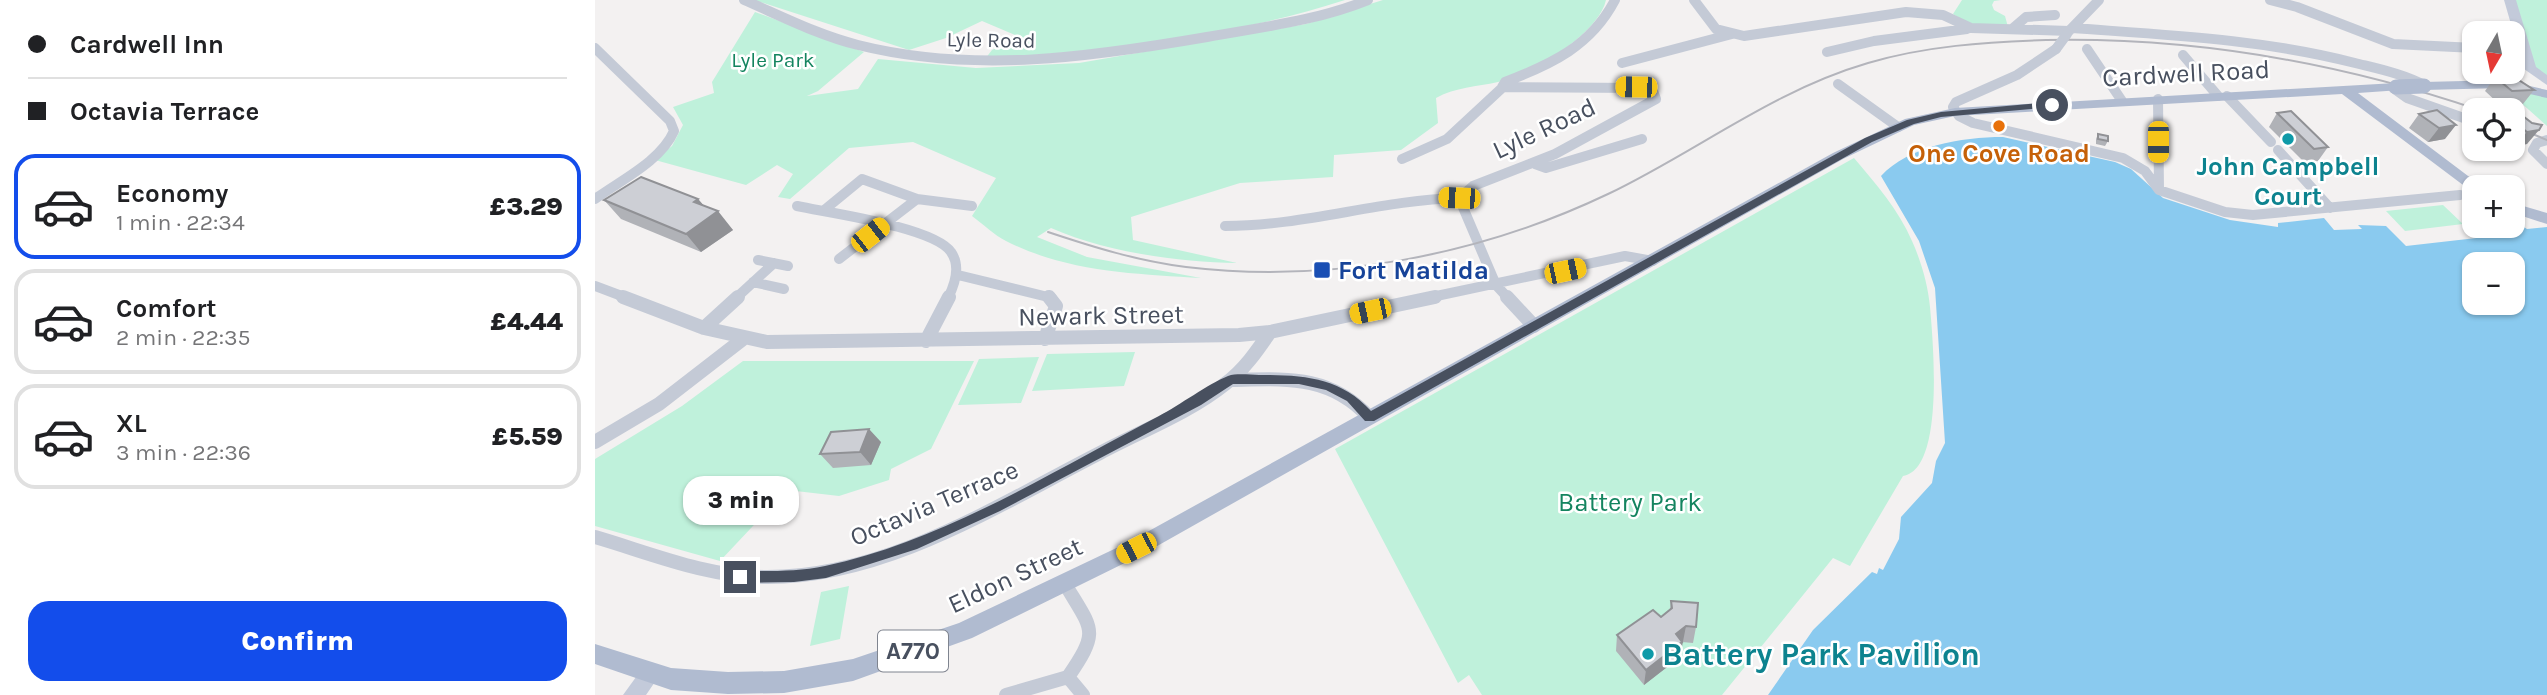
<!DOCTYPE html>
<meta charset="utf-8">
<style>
body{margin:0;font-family:Karla,sans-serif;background:#f6f6f6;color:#202124;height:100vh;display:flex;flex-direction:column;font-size:26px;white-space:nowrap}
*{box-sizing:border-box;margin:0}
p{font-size:23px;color:#757577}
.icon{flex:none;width:38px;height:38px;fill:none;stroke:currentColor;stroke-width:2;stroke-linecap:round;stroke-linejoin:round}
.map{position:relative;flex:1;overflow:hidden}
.side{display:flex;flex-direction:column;background:#fff;width:595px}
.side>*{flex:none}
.banner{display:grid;align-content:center;height:154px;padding:0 28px;background:#fff}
.needle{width:46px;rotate:189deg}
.controls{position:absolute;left:1867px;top:21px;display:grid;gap:14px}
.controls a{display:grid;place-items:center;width:63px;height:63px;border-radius:14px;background:#fff;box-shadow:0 2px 5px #0004;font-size:35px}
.end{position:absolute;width:32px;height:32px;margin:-16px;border:9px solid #48505f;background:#fff;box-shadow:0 0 0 4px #fff}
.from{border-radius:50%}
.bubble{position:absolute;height:49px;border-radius:21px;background:#fff;box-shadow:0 2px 5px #0004;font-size:23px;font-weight:800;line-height:49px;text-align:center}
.car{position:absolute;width:21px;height:42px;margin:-21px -10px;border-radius:9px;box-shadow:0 0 5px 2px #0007;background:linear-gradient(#f5c518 24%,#345 0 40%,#f5c518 0 76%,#345 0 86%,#f5c518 0)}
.banner b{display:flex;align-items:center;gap:24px;height:66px;font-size:26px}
.banner b+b{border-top:2px solid #e0e0e0}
.banner i{width:18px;height:18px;background:#202124}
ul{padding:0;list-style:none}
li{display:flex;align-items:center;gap:21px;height:105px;margin:0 14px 10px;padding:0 14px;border:4px solid #e0e0e0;border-radius:21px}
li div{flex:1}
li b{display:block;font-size:26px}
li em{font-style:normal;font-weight:800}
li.current{border-color:#134deb}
li>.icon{width:63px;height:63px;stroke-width:1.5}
.action{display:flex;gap:14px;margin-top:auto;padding:14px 28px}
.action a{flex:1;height:80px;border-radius:21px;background:#134deb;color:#fff;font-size:28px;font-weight:800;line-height:80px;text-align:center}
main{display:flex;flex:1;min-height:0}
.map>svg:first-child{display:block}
.green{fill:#bff1db}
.water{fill:#8acaef;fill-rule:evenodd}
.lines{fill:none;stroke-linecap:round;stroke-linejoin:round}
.street-far1{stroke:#c4cad6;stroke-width:10}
.street{stroke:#c4cad6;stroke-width:14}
.secondary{fill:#c3cada;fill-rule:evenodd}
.primary{fill:#b0bbd0;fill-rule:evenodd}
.rail{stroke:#b3b4bb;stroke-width:2}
.street-bridge{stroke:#c4cad6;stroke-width:10}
.primary-bridge{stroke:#b0bbd0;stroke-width:15}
.wall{fill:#b0b2b7}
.shaded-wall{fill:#909195}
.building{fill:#cdcfd5;stroke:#909195;stroke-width:2}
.route{fill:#48505f}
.food-dot{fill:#e8710a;stroke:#fff;stroke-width:2.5}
.culture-dot{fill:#0f9aa8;stroke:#fff;stroke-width:2.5}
.transit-dot{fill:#1a4fb4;stroke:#fff;stroke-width:2.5}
.labels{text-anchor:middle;stroke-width:5;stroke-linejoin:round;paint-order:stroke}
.far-street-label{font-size:21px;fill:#48505f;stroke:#fff}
.far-park-label{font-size:21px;fill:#14845f;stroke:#fff}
.shield{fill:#fff;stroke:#7f848f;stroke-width:2}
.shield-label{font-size:24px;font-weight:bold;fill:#48505f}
.street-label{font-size:26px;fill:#48505f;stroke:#fff}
.food-label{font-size:26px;font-weight:bold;fill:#c56008;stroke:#fff}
.culture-label{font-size:26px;font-weight:bold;fill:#0d838f;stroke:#fff}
.transit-label{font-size:26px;font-weight:bold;fill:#164399;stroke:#fff;text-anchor:start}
.park-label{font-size:26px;fill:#14845f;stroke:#fff}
.near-culture-label{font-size:32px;font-weight:bold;fill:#0d838f;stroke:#fff;text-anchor:start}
</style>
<main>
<section class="side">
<div class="banner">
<b><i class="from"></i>Cardwell Inn</b>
<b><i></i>Octavia Terrace</b>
</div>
<ul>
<li class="current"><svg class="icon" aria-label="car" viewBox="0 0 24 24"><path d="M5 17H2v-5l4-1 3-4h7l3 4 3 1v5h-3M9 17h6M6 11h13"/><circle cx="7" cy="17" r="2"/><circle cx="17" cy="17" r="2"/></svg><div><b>Economy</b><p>1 min · 22:34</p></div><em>£3.29</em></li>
<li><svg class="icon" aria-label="car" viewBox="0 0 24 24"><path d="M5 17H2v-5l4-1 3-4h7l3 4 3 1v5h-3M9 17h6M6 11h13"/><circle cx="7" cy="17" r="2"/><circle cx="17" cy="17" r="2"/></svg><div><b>Comfort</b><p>2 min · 22:35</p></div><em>£4.44</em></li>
<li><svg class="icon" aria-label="car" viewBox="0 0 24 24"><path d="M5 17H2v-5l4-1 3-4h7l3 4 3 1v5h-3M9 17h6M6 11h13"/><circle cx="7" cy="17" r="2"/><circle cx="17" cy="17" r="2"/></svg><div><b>XL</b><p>3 min · 22:36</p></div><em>£5.59</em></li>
</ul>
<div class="action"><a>Confirm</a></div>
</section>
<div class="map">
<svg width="1952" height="695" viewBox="0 0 1952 695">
<rect width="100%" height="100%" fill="#f3f1f1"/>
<path class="green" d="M159 0H750C633 38 511 50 390 59L397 50 425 37 387 21 351 38 314 50Z
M788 0H1011C1003 35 936 74 903 82 881 87 861 87 841 98L843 123 806 150 739 155 738 177 645 183 536 217 538 240 642 263C583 262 510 252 456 228L442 237 492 257 606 278C541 274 471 272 411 241 399 235 388 224 377 216L401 178 318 142 254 148 195 199 183 197 198 174 182 165 151 185 60 160 77 146 88 125 78 107 119 93 117 82 160 12 269 52 223 91 212 96 263 89 283 59 381 68 484 63 711 24Z
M1367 0H1406L1399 1 1397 5 1399 10 1410 16 1413 27 1377 26 1358 14Z
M1915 0H1952V79L1939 72Z
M1907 86 1952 97V126Z
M1259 158C1281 184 1303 209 1317 241 1326 261 1333 285 1335 307 1338 340 1350 470 1308 476L1255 566 1238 558 1127 695H887L874 675 863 683 740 449Z
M1848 205 1868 224 1810 231 1791 211Z
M540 352 529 386 437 391 452 354Z
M444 357 426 403 363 405 384 359Z
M148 361H379L336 449 296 469 294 480 244 496 192 490 125 561 0 526V459L87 406Z
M254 586 245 639 215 646 226 592Z"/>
<path class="water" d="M1408 137 1520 162 1536 169 1568 198 1635 220 1683 227V223L1729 218 1739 230 1767 229 1763 225 1791 226 1811 246 1899 236 1889 226H1918V220L1932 229 1952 227V695H1173L1218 630 1277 572 1282 574 1284 568 1288 570 1304 539 1306 517 1337 483 1341 461 1350 443 1340 288 1324 241 1286 176C1314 146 1366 137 1408 137ZM1880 264H1918V303H1880Z"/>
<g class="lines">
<path class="street-far1" d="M149 0C186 16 223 35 263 45 379 74 496 57 612 37 667 27 721 21 773 0
M1099 0 1121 29 1149 36 1311 12 1348 15 1376 28 1474 31
M1675 0 1702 7 1798 44 1880 48
M1477 28C1572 35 1667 39 1760 63 1784 69 1809 74 1831 86
M1417 29 1431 17 1460 15
M1474 31 1504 0
M0 48 75 121 79 131C66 161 26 180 0 199
M1461 49 1422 75 1361 102 1358 107 1364 116 1378 123 1528 158 1550 171 1564 190 1630 212 1658 215 1865 195
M1492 49 1527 101
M1232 52 1279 41 1372 29
M1588 55 1623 96
M1918 56 1932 62
M1027 63 1137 34
M1243 84 1303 127
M1798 88 1812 98 1880 122
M1632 96 1676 142
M1563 99 1564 190
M1952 140 1942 143 1938 150 1952 164
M1683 150 1735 208
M807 159 852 139 907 88
M940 164 951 168 1047 139
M322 199 377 206
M202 206C234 213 339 227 356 252 366 266 360 284 353 298
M228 211 267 179 322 199 244 259
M630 226C709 226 785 200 864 198
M163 260 193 266
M363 275 457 298
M158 282 189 289
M0 286 32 298
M141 298 179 263
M832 298 1030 256 1058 261
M913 298 901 285 864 198 878 186 960 154 1061 99 1058 91 1044 88 907 87 910 82C957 64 996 46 1020 0"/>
<path class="street" d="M28 297 109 328 172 342 644 335 675 332 840 297
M912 297 939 326
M109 328 143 297
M450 339 461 306 454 297
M331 341 354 297
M636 380C690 379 734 374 774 417
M0 442 64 404 148 339
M0 537C55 553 112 577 170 577 290 578 401 506 505 453 546 431 594 413 630 384 649 370 662 351 675 332
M473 677 488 695
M411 695 473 677C505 630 498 631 470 584"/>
<path class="secondary" d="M1909 0H1921L1941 67 1952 75V85L1929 69Z
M56 664 63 666 66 673 51 695H28L49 666Z"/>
<path class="primary" d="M1908 80 1952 90V98L1908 88 1829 90 1822 86 1829 82Z
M1801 83 1806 84V90L1763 93 1885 185 1880 187V194L1747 94 1360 116 1319 125 1248 159 548 554 377 638 258 681 189 693 133 694 76 690 0 664V644L76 668 133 672 189 671 258 659 364 623 534 542 1238 153 1310 119 1360 108Z
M1918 203 1952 213V224L1918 213Z"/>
<path class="rail" d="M1918 126 1952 140
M453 232C498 247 543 261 591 267 734 284 883 256 1013 194 1101 152 1177 91 1273 63 1330 46 1391 42 1451 40 1600 37 1743 62 1884 110"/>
<path class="street-bridge" d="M1461 49 1472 34"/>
<path class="primary-bridge" d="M1801 87 1829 86"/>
</g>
<path class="wall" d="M1900 77 1939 90 1928 104 1905 105 1890 91Z
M1842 110 1850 139 1833 142 1814 128 1824 114Z
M1918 111 1937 123 1932 144 1920 146 1918 144Z
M1682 113 1733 147 1723 161 1710 163 1674 127Z
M1503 134 1513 141 1510 146 1501 144V139Z
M103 199 109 206 138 230 106 252 26 219 9 200Z
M286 442 276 465 238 468 225 454Z
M1076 601 1101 627 1098 643 1087 642 1085 657 1049 685 1021 651 1022 635 1066 617 1075 609Z"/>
<path class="shaded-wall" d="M1861 125 1850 139 1833 142 1844 128Z
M1944 130 1932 144 1920 146 1932 132Z
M103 199 117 215 123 211 138 230 106 252 91 234 99 202Z
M274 429 286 442 276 465 265 452Z
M1091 626 1085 657 1049 685 1051 670 1081 634Z"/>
<path class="building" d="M1900 77H1919L1939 90 1917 91Z
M1842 110 1861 125 1844 128 1824 114Z
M1920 110 1937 123 1947 125 1944 130 1932 132 1918 121V111Z
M1696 111 1733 147 1719 149 1682 113Z
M1503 134 1513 136V141L1503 139Z
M46 177 103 199 99 202 123 211 91 234 9 200Z
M274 429 265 452 225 454 236 432Z
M1076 601 1103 603 1101 627 1091 626 1081 634 1087 642 1051 670 1022 635 1058 610 1066 617 1077 608Z"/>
<path class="route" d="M1457 102 1460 107 1346 117 1319 124 1277 142 779 421H770L752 401 731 390 704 384H638L606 405 405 511 322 549 231 578 199 582 145 583 138 577 145 571C173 571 202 572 230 566 348 541 458 471 564 416 585 405 613 384 633 376 642 373 655 375 664 375 708 375 745 377 776 411L1270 138 1312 120 1346 112Z"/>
<circle class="food-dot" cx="1404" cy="126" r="7"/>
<g class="culture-dot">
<circle cx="1693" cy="139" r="7"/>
<circle cx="1053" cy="654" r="7"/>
</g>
<rect class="transit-dot" x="718" y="261" width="18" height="18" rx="3.5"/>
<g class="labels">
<g class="far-street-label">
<text transform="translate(396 40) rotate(1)" y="7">Lyle Road</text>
</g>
<g class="far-park-label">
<text x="178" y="67">Lyle Park</text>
</g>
<rect class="shield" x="283" y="630.5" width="70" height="41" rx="5"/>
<g class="shield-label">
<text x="318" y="659">A770</text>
</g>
<g class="street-label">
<text transform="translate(1591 73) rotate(-3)" y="9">Cardwell Road</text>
<text transform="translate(949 128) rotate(-25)" y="9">Lyle Road</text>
<text transform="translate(506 315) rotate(-1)" y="9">Newark Street</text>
<text transform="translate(339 503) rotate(-23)" y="9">Octavia Terrace</text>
<text transform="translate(420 575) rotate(-25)" y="9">Eldon Street</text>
</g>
<g class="food-label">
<text x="1404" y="162">One Cove Road</text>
</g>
<g class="culture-label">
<text x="1693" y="175">John Campbell<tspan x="1693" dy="30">Court</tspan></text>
</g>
<g class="transit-label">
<text x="743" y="279">Fort Matilda</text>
</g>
<g class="park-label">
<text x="1035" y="511">Battery Park</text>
</g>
<g class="near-culture-label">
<text x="1067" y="665">Battery Park Pavilion</text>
</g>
</g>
</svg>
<div class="controls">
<a><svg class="needle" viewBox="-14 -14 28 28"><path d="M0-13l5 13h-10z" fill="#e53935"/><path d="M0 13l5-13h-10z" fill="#757577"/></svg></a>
<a><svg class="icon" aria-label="locate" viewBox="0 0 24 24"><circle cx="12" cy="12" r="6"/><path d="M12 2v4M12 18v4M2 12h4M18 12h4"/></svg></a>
<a>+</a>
<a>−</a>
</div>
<i class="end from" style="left:1457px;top:105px"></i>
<i class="end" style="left:145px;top:577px"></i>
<div class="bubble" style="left:88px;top:476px;width:116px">3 min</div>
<i class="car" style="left:1041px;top:87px;rotate:271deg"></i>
<i class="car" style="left:1563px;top:142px;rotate:180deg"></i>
<i class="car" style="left:864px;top:198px;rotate:272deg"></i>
<i class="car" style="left:275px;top:235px;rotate:52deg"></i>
<i class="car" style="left:970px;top:271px;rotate:78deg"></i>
<i class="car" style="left:775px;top:311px;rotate:258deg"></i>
<i class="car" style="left:541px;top:548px;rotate:243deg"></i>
</div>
</main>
